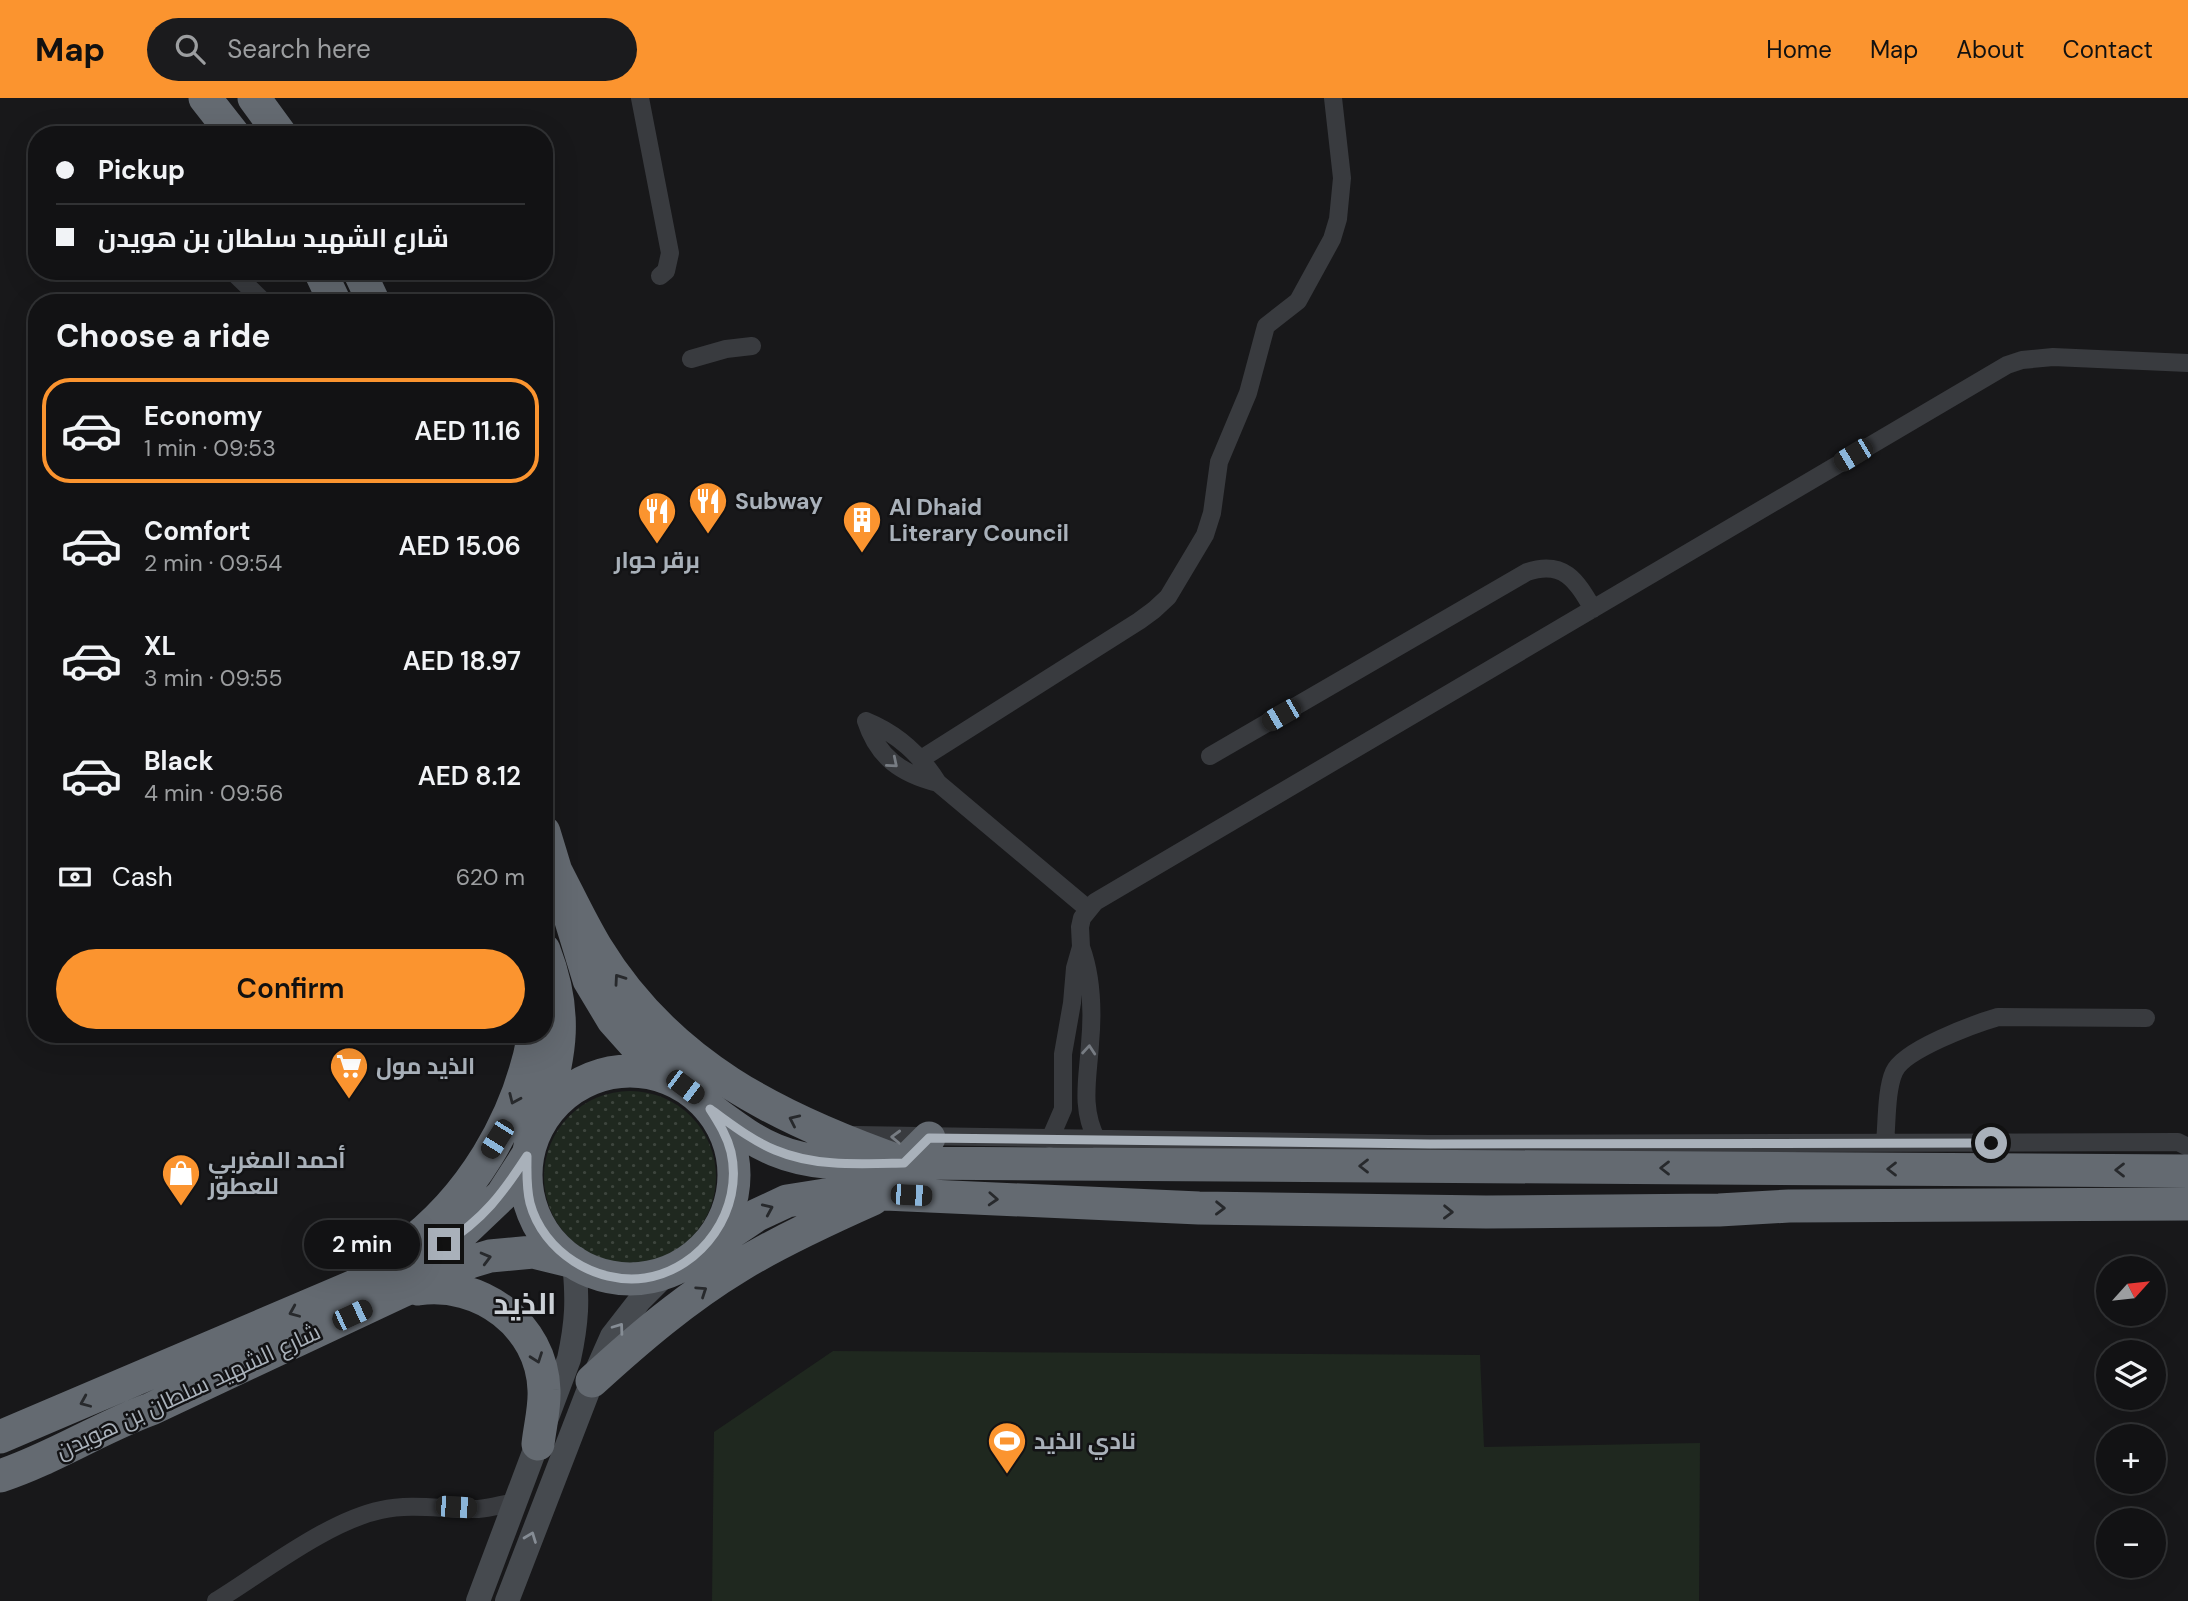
<!DOCTYPE html>
<meta charset="utf-8">
<style>
body{margin:0;font-family:"DM Sans",Cairo,sans-serif;background:#1b1b1d;color:#f1f3f6;height:100vh;display:flex;flex-direction:column;font-size:26px;white-space:nowrap}
*{box-sizing:border-box;margin:0}
p{font-size:23px;color:#9c9ea0}
.icon{flex:none;width:38px;height:38px;fill:none;stroke:currentColor;stroke-width:2;stroke-linecap:round;stroke-linejoin:round}
.map{position:relative;flex:1;overflow:hidden}
.details{position:absolute;left:28px;top:196px;width:525px;height:749px;display:flex;flex-direction:column;background:#121214;border-radius:28px;box-shadow:0 7px 28px #0002,0 0 0 2px #313234}
.details>*{flex:none}
.hud{position:absolute;left:28px;top:28px;width:525px;height:154px;border-radius:28px;box-shadow:0 7px 28px #0002,0 0 0 2px #313234;display:grid;align-content:center;height:154px;padding:0 28px;background:#121214}
.needle{width:46px;rotate:63deg}
.tools{position:absolute;left:2096px;top:1158px;display:grid;gap:14px}
.tools a{display:grid;place-items:center;width:70px;height:70px;border-radius:50%;background:#121214;box-shadow:0 7px 28px #0002,0 0 0 2px #313234;font-size:35px}
.end{position:absolute;width:32px;height:32px;margin:-16px;border:9px solid #a9b1ba;background:#111;box-shadow:0 0 0 4px #111}
.from{border-radius:50%}
.bubble{position:absolute;height:49px;border-radius:24px;background:#121214;box-shadow:0 7px 28px #0002,0 0 0 2px #313234;font-size:23px;font-weight:600;line-height:49px;text-align:center}
.car{position:absolute;width:21px;height:42px;margin:-21px -10px;border-radius:9px;box-shadow:0 0 5px 2px #0007;background:linear-gradient(#222 24%,#8ab4d8 0 40%,#222 0 76%,#8ab4d8 0 86%,#222 0)}
.hud b{display:flex;align-items:center;gap:24px;height:66px;font-size:26px}
.hud b+b{border-top:2px solid #313234}
.hud i{width:18px;height:18px;background:#f1f3f6}
ul{padding:0;list-style:none}
li{display:flex;align-items:center;gap:21px;height:105px;margin:0 14px 10px;padding:0 14px;border:4px solid transparent;border-radius:28px}
li div{flex:1}
li b{display:block;font-size:26px}
li em{font-style:normal;font-weight:600}
li.selected{border-color:#fb942f}
li>.icon{width:63px;height:63px;stroke-width:1.5}
h2{padding:0 28px;font-size:32px;line-height:84px}
.pay{display:flex;align-items:center;gap:18px;height:77px;padding:0 28px;font-size:26px}
.pay p{margin-inline-start:auto}
.cta{display:flex;gap:14px;margin-top:auto;padding:14px 28px}
.cta a{flex:1;height:80px;border-radius:42px;background:#fb942f;color:#111;font-size:28px;font-weight:600;line-height:80px;text-align:center}
header{display:flex;align-items:center;gap:42px;box-sizing:border-box;height:98px;padding:0 35px;background:#fb942f;color:#111}
header strong{font-size:33px}
nav{display:flex;gap:38px;margin-inline-start:auto;font-size:24px}
.search{width:490px;height:63px;background:#1b1b1d;display:flex;align-items:center;gap:18px;box-sizing:border-box;padding:0 24px;border-radius:38px;color:#9c9ea0;font-size:26px}
.map>svg:first-child{display:block}
.grass{fill:url(#grass-dots)}
.pitch{fill:#1f281f}
.lines{fill:none;stroke-linecap:round;stroke-linejoin:round}
.street{stroke:#393b3f;stroke-width:18}
.secondary{stroke:#464a4f;stroke-width:24}
.highway{stroke:#646a71;stroke-width:33}
.oneway{stroke:#777c83}
.oneway2{stroke:#27292c}
.oneway3{stroke:#868d95}
.route{stroke:#a9b1ba;stroke-width:9}
.labels{text-anchor:middle;stroke-width:5;stroke-linejoin:round;paint-order:stroke}
.poi-label{font-size:23px;font-weight:bold;fill:#a9b1ba;stroke:#131315;text-anchor:start}
.street-label{font-size:23px;fill:#a9b1ba;stroke:#131315}
.district-label{font-size:30px;font-weight:bold;fill:#cbd0d6;stroke:#131315}
</style>
<header>
<strong>Map</strong>
<div class="search"><svg class="icon" aria-label="search" viewBox="0 0 24 24"><circle cx="10" cy="10" r="6"/><path d="M15 15l6 6"/></svg>Search here</div>
<nav><a>Home</a><a>Map</a><a>About</a><a>Contact</a></nav>
</header>
<div class="map">
<svg width="2188" height="1503" viewBox="0 0 2188 1503">
<defs>
<pattern id="grass-dots" width="8" height="8" patternUnits="userSpaceOnUse" patternTransform="scale(1.75)"><rect width="8" height="8" fill="#1f281f"/><path d="M2 2h.1M6 6h.1" fill="none" stroke="#3d453d" stroke-width="1.8" stroke-linecap="round"/></pattern>
</defs>
<rect width="100%" height="100%" fill="#18181a"/>
<path class="grass" d="M544 1079a86 86 0 1 1 172 0a86 86 0 1 1-172 0Z"/>
<path class="pitch" d="M833 1253 1480 1257 1484 1349 1700 1345 1699 1503H712L714 1334Z"/>
<g class="lines">
<path class="street" d="M640 0 670 155 666 173 660 178
M232 173 265 205
M691 261 726 251 752 248
M866 623C898 636 920 656 938 685L1088 811
M866 623C878 660 902 676 938 685
M1210 658 1527 474C1564 462 1576 482 1593 511
M921 661 1139 523 1154 512 1168 499 1205 437 1212 415 1219 364 1248 295 1266 228 1298 203 1332 141 1338 121 1342 80 1333 0
M1081 849C1092 879 1093 913 1090 946 1088 980 1080 1010 1097 1042
M855 1037 1430 1046 2178 1044 2188 1049
M1050 1041 1063 1011V956L1072 905 1075 870 1081 849 1080 829 1082 820 1095 804 2007 267 2022 262 2053 259 2188 265
M1885 1045C1887 1025 1886 992 1894 974 1903 952 1974 926 1998 919L2146 920
M216 1503C263 1474 328 1423 381 1412 413 1405 446 1412 478 1411 491 1410 503 1406 516 1404"/>
<path class="secondary" d="M478 1503 569 1261C577 1224 578 1202 574 1164
M507 1503 592 1283 612 1238 640 1202 669 1173"/>
<path class="highway" d="M205 0 234 37
M254 0 281 37
M320 173 335 205
M359 173 374 205
M544 734 589 882 613 922 638 950 671 981
M556 773C569 798 581 824 596 849 668 967 778 1021 904 1065L929 1040
M526 1077a104 104 0 1 1 208 0a104 104 0 1 1-208 0Z
M710 1011C731 1026 751 1042 775 1052 815 1069 860 1066 904 1065L2188 1073
M543 1017C561 955 568 914 544 852
M401 1152C470 1102 519 1021 534 936
M690 1162 757 1117 787 1103 825 1097 885 1096 1199 1110 1486 1114 1719 1112 1789 1108 2188 1106
M418 1191C480 1182 542 1227 544 1292 545 1309 540 1328 538 1346
M592 1283C638 1241 686 1200 739 1168 782 1142 828 1121 873 1101
M0 1339 427 1157 461 1136 502 1097 527 1058
M0 1378C52 1361 99 1330 151 1311L402 1193 470 1164 490 1158 533 1154 574 1164"/>
</g>
<defs><path id="oneway-chevron" d="M-2-3.5L2.5 0L-2 3.5" fill="none" stroke-width="1.6" stroke-linecap="round" stroke-linejoin="round" transform="scale(1.75)"/></defs>
<g class="oneway">
<use href="#oneway-chevron" transform="translate(893 665) rotate(40)"/>
<use href="#oneway-chevron" transform="translate(1089 952) rotate(-85)"/>
<use href="#oneway-chevron" transform="translate(896 1039) rotate(-178)"/>
</g>
<g class="oneway2">
<use href="#oneway-chevron" transform="translate(619 881) rotate(-125)"/>
<use href="#oneway-chevron" transform="translate(514 1001) rotate(114)"/>
<use href="#oneway-chevron" transform="translate(794 1022) rotate(-155)"/>
<use href="#oneway-chevron" transform="translate(1364 1068) rotate(-180)"/>
<use href="#oneway-chevron" transform="translate(1665 1070) rotate(-180)"/>
<use href="#oneway-chevron" transform="translate(1892 1071) rotate(-180)"/>
<use href="#oneway-chevron" transform="translate(2120 1072) rotate(-180)"/>
<use href="#oneway-chevron" transform="translate(993 1101) rotate(3)"/>
<use href="#oneway-chevron" transform="translate(1220 1110) rotate(1)"/>
<use href="#oneway-chevron" transform="translate(768 1111) rotate(-24)"/>
<use href="#oneway-chevron" transform="translate(1448 1114) rotate(1)"/>
<use href="#oneway-chevron" transform="translate(486 1160) rotate(-15)"/>
<use href="#oneway-chevron" transform="translate(702 1193) rotate(-34)"/>
<use href="#oneway-chevron" transform="translate(294 1214) rotate(157)"/>
<use href="#oneway-chevron" transform="translate(537 1260) rotate(70)"/>
<use href="#oneway-chevron" transform="translate(85 1304) rotate(157)"/>
</g>
<g class="oneway3">
<use href="#oneway-chevron" transform="translate(619 1230) rotate(-54)"/>
<use href="#oneway-chevron" transform="translate(531 1439) rotate(-69)"/>
</g>
<g class="lines">
<path class="route" d="M444 1146C483 1122 503 1095 527 1058 527 1074 526 1089 530 1105 543 1154 596 1187 645 1180 703 1171 744 1111 731 1054 727 1038 719 1025 710 1011 731 1026 751 1042 775 1052 815 1069 860 1066 904 1065L929 1040 1430 1046 1991 1045"/>
</g>
<defs>
<g id="restaurant-pin" transform="scale(2.0125)"><path d="M0 17L-7.5 6A9.5 9.5 0 1 1 7.5 6Z" fill="#fb942f" stroke="#131315"/><path d="M-5-6h1v4h1v-4h1v4h1v-4h1v5L-1.5 .5V6h-2V.5L-5-1ZM5-6V6H3V1.5H1.5Q1.5-4 5-6Z" fill="#fff"/></g>
<g id="building-pin" transform="scale(2.0125)"><path d="M0 17L-7.5 6A9.5 9.5 0 1 1 7.5 6Z" fill="#fb942f" stroke="#131315"/><path d="M-4-6H4V6H1V3H-1V6H-4ZM-2.5-4.3h1.7v1.8h-1.7ZM.8-4.3h1.7v1.8H.8ZM-2.5-1h1.7V.8h-1.7ZM.8-1h1.7V.8H.8Z" fill="#fff"/></g>
<g id="supermarket-pin" transform="scale(2.0125)"><path d="M0 17L-7.5 6A9.5 9.5 0 1 1 7.5 6Z" fill="#fb942f" stroke="#131315"/><path d="M-6-5.5h2.5l.6 2H6L4.5 2H-2.5L-4.4-4H-6ZM-1.5 3.2a1.3 1.3 0 1 0 .1 0ZM3 3.2a1.3 1.3 0 1 0 .1 0Z" fill="#fff"/></g>
<g id="shop-pin" transform="scale(2.0125)"><path d="M0 17L-7.5 6A9.5 9.5 0 1 1 7.5 6Z" fill="#fb942f" stroke="#131315"/><path d="M-5-2.5h2.3a2.7 3.5 0 0 1 5.4 0H5L5.5 6h-11ZM-1.5-2.5h3a1.5 2.3 0 0 0-3 0Z" fill="#fff"/></g>
<g id="stadium-pin" transform="scale(2.0125)"><path d="M0 17L-7.5 6A9.5 9.5 0 1 1 7.5 6Z" fill="#fb942f" stroke="#131315"/><path d="M0-5a6.5 5 0 1 0 0 10a6.5 5 0 1 0 0-10ZM-3.5-1.8h7v3.6h-7Z" fill="#fff"/></g>
</defs>
<g fill-rule="evenodd">
<use href="#restaurant-pin" x="708" y="403"/>
<use href="#restaurant-pin" x="657" y="413"/>
<use href="#building-pin" x="862" y="422"/>
<use href="#supermarket-pin" x="349" y="968"/>
<use href="#shop-pin" x="181" y="1075"/>
<use href="#stadium-pin" x="1007" y="1343"/>
</g>
<g class="labels">
<g class="poi-label">
<text x="735" y="411">Subway</text>
<text x="889" y="417">Al Dhaid<tspan x="889" dy="26">Literary Council</tspan></text>
<text x="657" y="470" text-anchor="middle">برقر حوار</text>
<text x="376" y="976">الذيد مول</text>
<text x="208" y="1070">أحمد المغربي<tspan x="208" dy="26">للعطور</tspan></text>
<text x="1034" y="1351">نادي الذيد</text>
</g>
<g class="street-label">
<text transform="translate(188 1293) rotate(-25)" y="8">شارع الشهيد سلطان بن هويدن</text>
</g>
<g class="district-label">
<text x="525" y="1216">الذيد</text>
</g>
</g>
</svg>
<div class="tools">
<a><svg class="needle" viewBox="-14 -14 28 28"><path d="M0-13l5 13h-10z" fill="#e53935"/><path d="M0 13l5-13h-10z" fill="#9c9ea0"/></svg></a>
<a><svg class="icon" aria-label="layers" viewBox="0 0 24 24"><path d="M12 4l9 5-9 5-9-5zM3 14l9 5 9-5"/></svg></a>
<a>+</a>
<a>−</a>
</div>
<i class="end from" style="left:1991px;top:1045px"></i>
<i class="end" style="left:444px;top:1146px"></i>
<div class="bubble" style="left:304px;top:1122px;width:116px">2 min</div>
<i class="car" style="left:1853px;top:357px;rotate:239deg"></i>
<i class="car" style="left:1281px;top:617px;rotate:240deg"></i>
<i class="car" style="left:685px;top:989px;rotate:127deg"></i>
<i class="car" style="left:497px;top:1041px;rotate:212deg"></i>
<i class="car" style="left:911px;top:1097px;rotate:93deg"></i>
<i class="car" style="left:352px;top:1217px;rotate:65deg"></i>
<i class="car" style="left:456px;top:1409px;rotate:94deg"></i>
<div class="hud">
<b><i class="from"></i>Pickup</b>
<b><i></i>شارع الشهيد سلطان بن هويدن</b>
</div>
<section class="details">
<h2>Choose a ride</h2>
<ul>
<li class="selected"><svg class="icon" aria-label="car" viewBox="0 0 24 24"><path d="M5 17H2v-5l4-1 3-4h7l3 4 3 1v5h-3M9 17h6M6 11h13"/><circle cx="7" cy="17" r="2"/><circle cx="17" cy="17" r="2"/></svg><div><b>Economy</b><p>1 min · 09:53</p></div><em>AED 11.16</em></li>
<li><svg class="icon" aria-label="car" viewBox="0 0 24 24"><path d="M5 17H2v-5l4-1 3-4h7l3 4 3 1v5h-3M9 17h6M6 11h13"/><circle cx="7" cy="17" r="2"/><circle cx="17" cy="17" r="2"/></svg><div><b>Comfort</b><p>2 min · 09:54</p></div><em>AED 15.06</em></li>
<li><svg class="icon" aria-label="car" viewBox="0 0 24 24"><path d="M5 17H2v-5l4-1 3-4h7l3 4 3 1v5h-3M9 17h6M6 11h13"/><circle cx="7" cy="17" r="2"/><circle cx="17" cy="17" r="2"/></svg><div><b>XL</b><p>3 min · 09:55</p></div><em>AED 18.97</em></li>
<li><svg class="icon" aria-label="car" viewBox="0 0 24 24"><path d="M5 17H2v-5l4-1 3-4h7l3 4 3 1v5h-3M9 17h6M6 11h13"/><circle cx="7" cy="17" r="2"/><circle cx="17" cy="17" r="2"/></svg><div><b>Black</b><p>4 min · 09:56</p></div><em>AED 8.12</em></li>
</ul>
<div class="pay"><svg class="icon" aria-label="cash" viewBox="0 0 24 24"><path d="M3 7h18v10H3z"/><circle cx="12" cy="12" r="2"/></svg>Cash<p>620 m</p></div>
<div class="cta"><a>Confirm</a></div>
</section>
</div>
